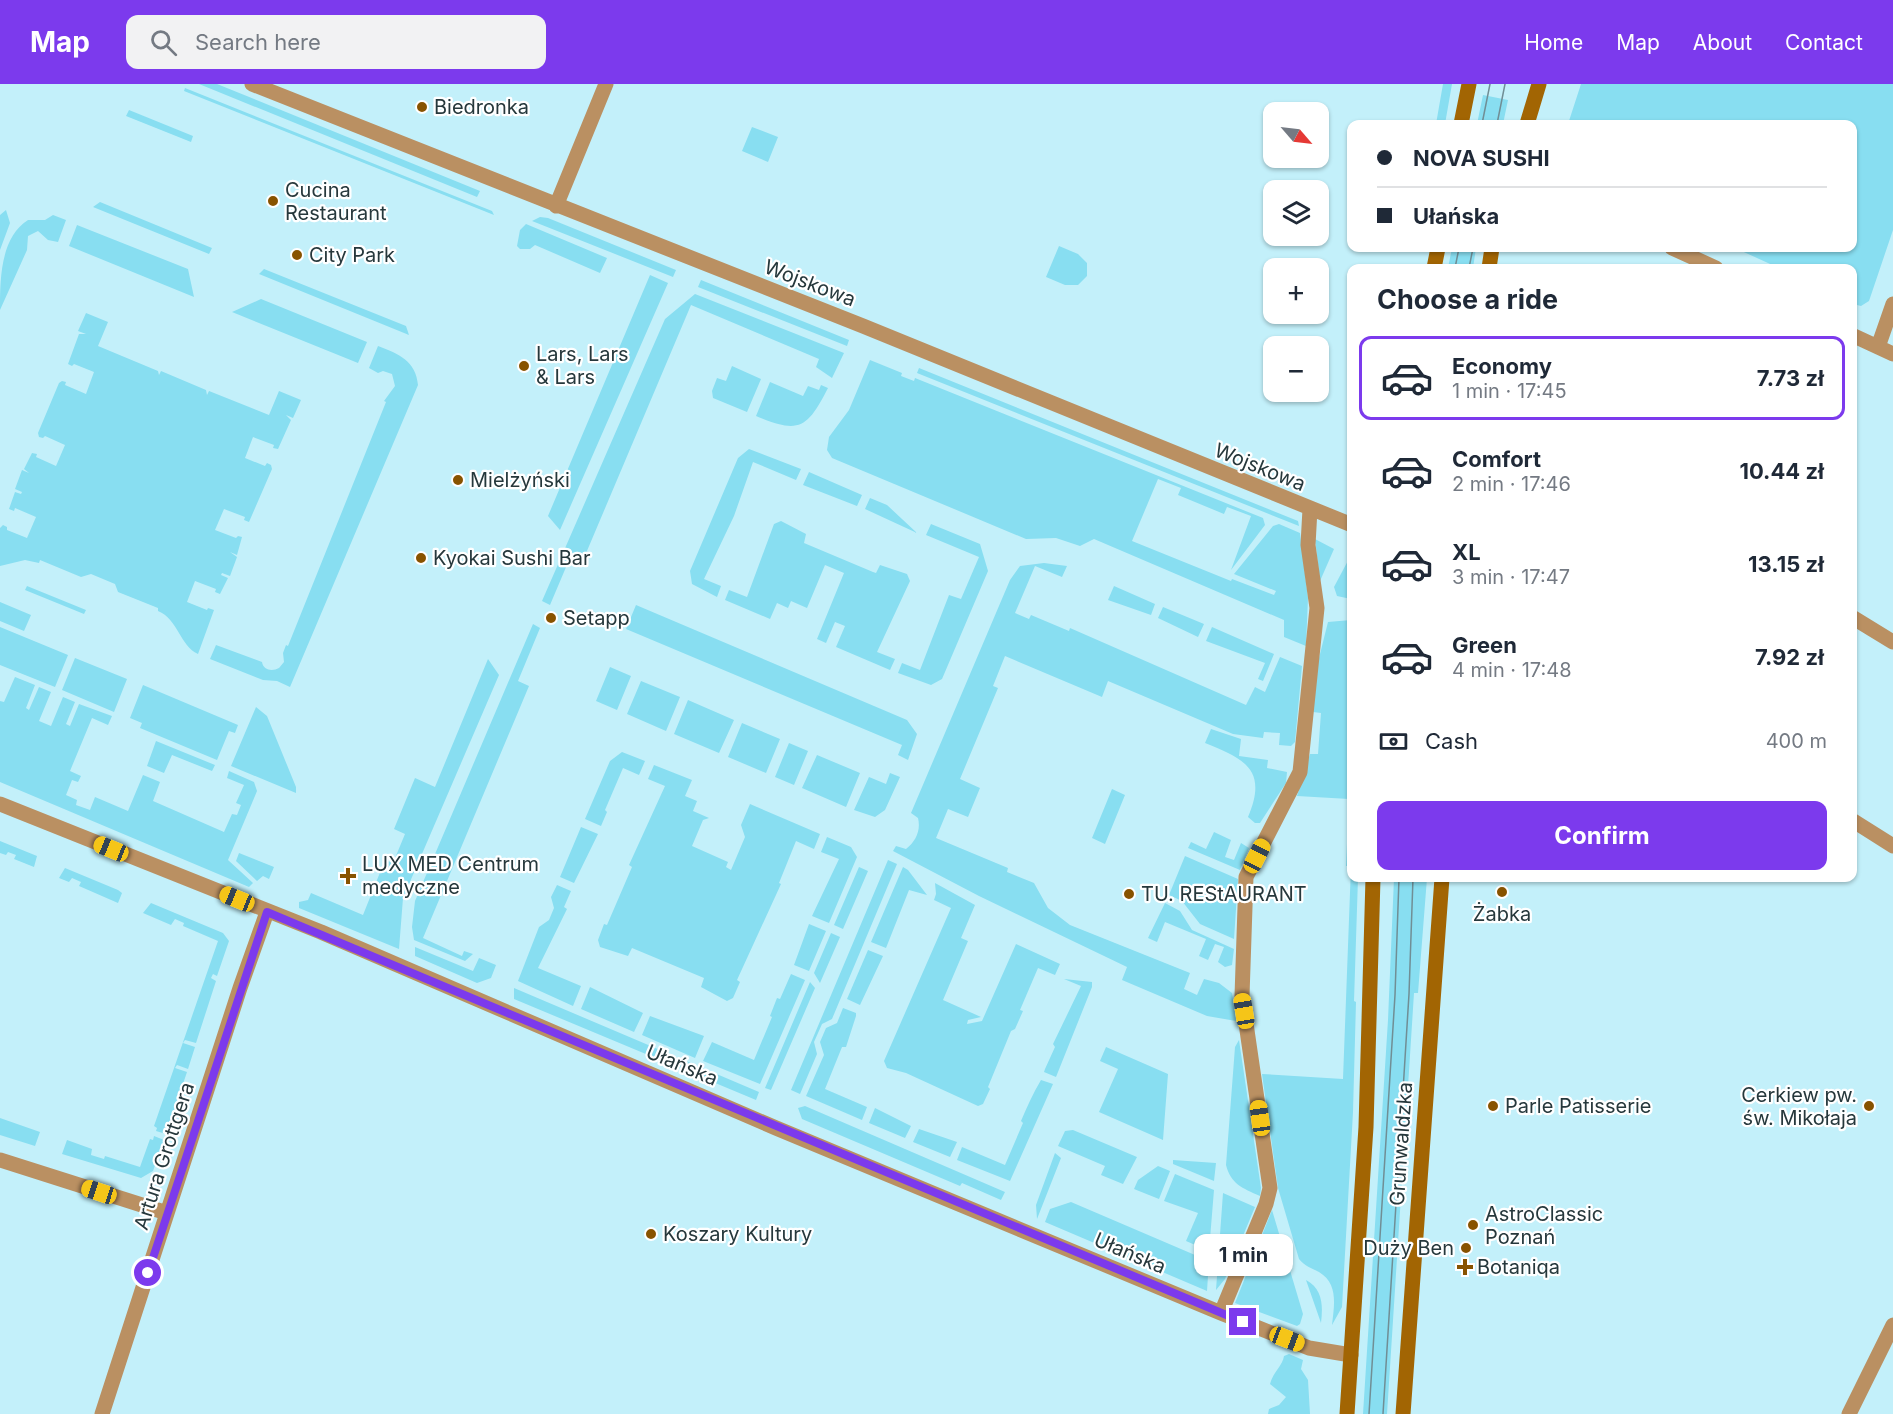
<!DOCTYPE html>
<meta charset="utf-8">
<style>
body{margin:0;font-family:Inter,sans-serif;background:#f2f2f3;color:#1f2937;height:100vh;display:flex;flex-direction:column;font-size:22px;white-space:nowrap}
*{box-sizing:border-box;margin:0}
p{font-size:20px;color:#747a83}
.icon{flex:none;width:33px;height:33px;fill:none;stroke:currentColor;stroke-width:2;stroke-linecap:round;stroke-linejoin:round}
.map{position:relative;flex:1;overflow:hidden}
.drawer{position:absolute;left:1347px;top:180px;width:510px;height:618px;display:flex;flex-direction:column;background:#fff;border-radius:12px;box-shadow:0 2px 4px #0004}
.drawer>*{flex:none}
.banner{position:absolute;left:1347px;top:36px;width:510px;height:132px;border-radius:12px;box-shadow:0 2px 4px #0004;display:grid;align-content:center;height:132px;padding:0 30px;background:#fff}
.needle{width:39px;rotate:118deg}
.controls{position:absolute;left:1263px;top:18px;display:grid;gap:12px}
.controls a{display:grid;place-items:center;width:66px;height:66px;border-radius:12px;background:#fff;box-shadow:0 2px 4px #0004;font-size:30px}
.end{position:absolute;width:27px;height:27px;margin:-14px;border:8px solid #7c3aed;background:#fff;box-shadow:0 0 0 3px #fff}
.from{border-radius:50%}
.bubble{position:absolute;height:42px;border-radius:12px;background:#fff;box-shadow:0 2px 4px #0004;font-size:20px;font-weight:700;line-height:42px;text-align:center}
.car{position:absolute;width:18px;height:36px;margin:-18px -9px;border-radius:8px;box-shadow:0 0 4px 2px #0007;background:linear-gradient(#f5c518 24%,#345 0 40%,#f5c518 0 76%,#345 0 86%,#f5c518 0)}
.banner b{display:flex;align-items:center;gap:21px;height:57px;font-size:22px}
.banner b+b{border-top:2px solid #e0e1e3}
.banner i{width:15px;height:15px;background:#1f2937}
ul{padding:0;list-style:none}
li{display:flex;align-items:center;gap:18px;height:84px;margin:0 12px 9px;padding:0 18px;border:3px solid transparent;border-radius:12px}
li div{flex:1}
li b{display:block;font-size:22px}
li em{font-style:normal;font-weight:700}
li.active{border-color:#7c3aed}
li>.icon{width:54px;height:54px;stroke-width:1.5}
h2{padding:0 30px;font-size:27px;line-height:72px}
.pay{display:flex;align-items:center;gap:15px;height:66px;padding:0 30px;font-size:22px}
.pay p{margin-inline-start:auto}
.cta{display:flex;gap:12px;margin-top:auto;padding:12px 30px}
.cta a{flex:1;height:69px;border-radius:12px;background:#7c3aed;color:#fff;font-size:24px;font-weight:700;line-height:69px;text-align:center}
header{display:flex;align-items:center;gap:36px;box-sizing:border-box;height:84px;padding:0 30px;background:#7c3aed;color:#fff}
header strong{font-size:28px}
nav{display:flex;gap:33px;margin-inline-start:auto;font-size:21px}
.search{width:420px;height:54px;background:#f2f2f3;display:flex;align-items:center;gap:15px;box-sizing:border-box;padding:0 21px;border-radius:12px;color:#747a83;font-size:22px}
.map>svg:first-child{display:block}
.green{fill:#88def1}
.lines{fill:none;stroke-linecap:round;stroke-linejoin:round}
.street{stroke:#ba9062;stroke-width:15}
.secondary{stroke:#a26503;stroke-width:15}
.tram{stroke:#708e95;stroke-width:1.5}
.route{stroke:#7c3aed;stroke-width:8}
.poi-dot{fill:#885300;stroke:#fff;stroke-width:2}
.labels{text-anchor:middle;stroke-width:4.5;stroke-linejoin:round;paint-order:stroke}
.poi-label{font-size:20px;fill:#26383c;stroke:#fff;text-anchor:start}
.street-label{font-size:20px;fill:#26383c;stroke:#fff}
</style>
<header>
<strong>Map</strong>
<div class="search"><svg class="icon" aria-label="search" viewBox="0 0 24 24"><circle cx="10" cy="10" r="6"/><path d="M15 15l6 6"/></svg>Search here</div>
<nav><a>Home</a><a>Map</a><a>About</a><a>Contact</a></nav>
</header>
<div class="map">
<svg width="1893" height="1330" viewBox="0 0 1893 1330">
<rect width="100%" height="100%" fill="#c3f0fa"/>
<path class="green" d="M199 0H217L480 107 477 113Z
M1443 0H1452L1445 40H1436Z
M1581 0H1893V146L1869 217 1861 222 1853 220 1852 184H1779L1735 164H1852V40H1568Z
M185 4 492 127 494 131 184 7Z
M1483 11 1508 16 1503 40H1477Z
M129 26 193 52 191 58 126 32Z
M752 43 778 53 768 78 742 67Z
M100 118 212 164 209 170 93 123Z
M6 126 10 139 0 166V131Z
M53 131 66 136 58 158 48 156 38 147 28 152 27 166 0 226C0 196 0 154 28 136H45Z
M540 133 548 134 676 186 673 193 532 137Z
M526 140 607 174 600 189 535 161 530 165H520L517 162 520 146Z
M77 141 188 185 194 213 69 162Z
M1059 162 1078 170 1087 179V192L1078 201H1065L1046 193Z
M1452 164H1476L1473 184H1448Z
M264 185 406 242 409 251 259 190Z
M650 191 668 199 560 446 548 432Z
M701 196 849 256 847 262 698 203Z
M695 210 844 269 832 294 816 283 819 275 691 221 584 474 572 469 550 521 542 517 665 235Z
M261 215 367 258 358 279 232 228Z
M86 229 108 238 98 262 158 287 159 291 161 287 206 306 207 311 209 307 269 331 279 307 301 316 293 334 286 331 291 336 278 365 273 364 274 361 253 353 245 374 265 382 267 379 271 381 272 385 249 438 244 436 245 433 224 425 215 446 236 454 238 452 242 453 237 471 230 468 237 473 230 492 222 489 221 491 228 494 220 510 215 508 216 505 195 497 187 518 207 526 208 524 214 526 198 570C180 562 178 535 158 527V524L118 508 115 500 91 490 81 493 40 476 39 479 25 476 0 482V444L3 441 7 443V446L27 454 36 433 15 424 14 427 9 425 15 408 21 410 22 408 15 405 22 386 29 389 24 385 32 369 37 370 36 373 56 382 65 361 45 352 43 354 39 353 38 349 59 299 62 297 66 298 65 301 86 310 94 288 74 280 72 282 68 280 79 250H86L78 247Z
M378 262C399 270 416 277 418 301L290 603 277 597 263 596 210 575 216 561 262 578C263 586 272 588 279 584L284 578 283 569 286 561 288 562 386 318 384 317 395 302 392 290 383 287 378 289 369 284Z
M870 276 902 289 901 292 914 297 915 294 1263 434 1265 441 1231 486 1251 432 1227 423 1224 430 1178 411 1181 404 1158 395 1132 457 1231 497 1232 495 1274 511 1276 507 1234 490 1273 442 1279 440 1300 449 1308 514 1306 562 1284 553V536L1094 455 1080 462 1056 454 1026 455 832 374 827 366 829 353 849 326Z
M732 282 761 295 747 328 713 314 712 307 717 294 726 297Z
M919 284 1298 437 1299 442 917 289Z
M770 298 803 312 808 302 819 306 821 301 828 304C807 345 799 350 756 332Z
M749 365 801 385 796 396 753 378 734 432 704 495 721 502 717 513 692 500 690 487 738 374Z
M809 388 862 411 857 422 803 401Z
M870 414 887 421 917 449 865 425Z
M781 437 806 450 804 459 873 488 876 489 880 481 907 490 910 497 877 568 895 575 890 586 836 563 845 542 835 538 826 559 817 555 844 489 825 481 807 524 791 517 788 524 777 519 770 535 725 516 729 506 747 513 774 440Z
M931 440 980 460 988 487 942 595 931 601 898 589 902 579 920 586 949 511 961 515 979 473 926 451Z
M1315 455 1334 465 1320 497Z
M1351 471V515L1337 512 1334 503Z
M1044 479 1067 482 1062 493 1035 482 1015 529 1029 535 1031 531 1069 547 1070 544 1246 621 1255 603 1265 608 1280 573 1302 582 1295 658 1291 662 1279 661 1280 649 1264 648 1263 654 1233 650 1108 597 1102 613 1005 572 993 602 998 604 960 695 980 704 968 733 948 725 936 754 1008 784 1007 788 1034 799 1048 824 1070 841 1190 889 1184 905 1197 911 1204 895 1219 899 1232 909 1236 937 1207 932 1122 896 1127 883 979 812 893 767 896 762 906 765C916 757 921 746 918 734L911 729 1010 496 1020 482Z
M27 502 86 526 84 530 25 506Z
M1114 502 1155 520 1151 531 1108 516Z
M0 518 31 531 24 547 0 537Z
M636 521 907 636 917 650 908 676 898 671 902 661 626 545Z
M1163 523 1204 540 1198 553 1158 534Z
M1351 536 1352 794H1358L1354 917 1356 918 1353 1028 1342 1223 1332 1241C1334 1222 1339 1200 1319 1188 1311 1184 1305 1182 1299 1175L1278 1104 1262 990 1343 995 1351 782H1346L1349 715 1297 712 1310 670H1318L1321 629 1313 628 1318 578 1328 538Z
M533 540 540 544 518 597 529 602 423 854 462 872 464 867 473 870 465 877 414 856 412 843 415 817Z
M0 543 68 571 55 603 0 581Z
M1212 543 1274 570 1263 597 1258 595 1265 579 1206 557Z
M75 574 127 595 114 628 62 606Z
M488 575 499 591 403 814 399 865 299 824V818L308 816 311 809 363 831 385 776 393 779 405 750 394 745 415 694 435 703Z
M610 583 631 592 617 626 596 617Z
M15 593 35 601 26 624 29 626 39 603 51 608 39 637 51 642 63 613 75 618 66 640 70 642 79 620 112 632 108 641 92 634 70 687 81 692 78 698 72 696 66 711 77 716 76 721 90 726 95 713 128 727 143 691 160 698 153 717 224 748 232 730 237 731 241 721 236 719 244 701 227 694 229 687 254 698 257 707 228 776 253 799 249 803 0 698V617L4 618Z
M641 597 680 613 666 647 627 630Z
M143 601 238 641 235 649 229 647 217 676 140 644 142 639 130 634Z
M688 616 734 636 719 669 674 650Z
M256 623 267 632 296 703V709L231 682Z
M742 639 780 655 766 689 728 673Z
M1211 645 1241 655 1239 672 1268 676 1267 684 1287 688 1286 699 1260 739H1255L1248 733C1268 686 1245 675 1205 659Z
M156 657 215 681 212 687 172 671 164 689 147 682Z
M789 659 808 667 794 701 775 693Z
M622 668 645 677 639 691 623 684 605 726 607 728 601 742 585 735 610 677Z
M817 671 860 689 846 723 802 704Z
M654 681 692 696 685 712 697 717 693 727 709 734 703 736 692 762 728 778 726 783 731 786 745 753 741 741 750 720 820 750 814 765 796 757 779 799 781 800 737 896 740 898 733 914 727 917 701 903 704 894 632 864 628 872 600 863 598 856 604 840 607 841 632 783 629 781 665 702 648 695Z
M890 689 900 693 885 726 875 733 854 726 869 693 886 700Z
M1112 705 1125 711 1105 760 1092 754Z
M581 743 598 750 574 799 560 793Z
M1214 748 1231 756 1225 773 1234 776 1241 759 1249 764 1240 786 1188 764 1191 758 1206 765Z
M827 753 851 763 857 773 829 839 812 832 839 775 821 768Z
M0 757 37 772 34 783 14 775 16 771 8 768 6 771 0 769Z
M239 769 274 783 269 795 263 792 257 797 236 777Z
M1185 772 1238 795 1234 855 1200 840 1182 817 1169 811Z
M888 776 897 780 832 935 822 940 814 958 817 970 800 1010 791 1006Z
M859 783 868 787 843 845 834 841Z
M903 783 908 786 927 811 909 806 886 864 871 858Z
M65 784 118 806 122 809 118 819 79 802 81 798 72 794 69 798 59 794Z
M1394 794H1427L1418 909H1414L1387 1330H1363L1388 936Z
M935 799 975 821 961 854 968 857 943 916 981 933 968 936 967 940 982 937 1016 860 1060 880 1055 891 1038 884 1020 926 1023 927 1015 945 1011 947 988 1003 990 1005 983 1020 978 1022 906 989 887 984 884 977 951 824 934 816 936 810Z
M557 801 571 807 564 823 567 825 538 884 581 902 573 922 518 897 539 843 549 836 554 824 551 813Z
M151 819 223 849 229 857 217 892 213 890 211 894 216 897 196 959 185 956 183 959 195 963 188 985 177 981 175 984 187 988 166 1050 156 1047 157 1044 154 1042 218 857 183 842 184 839 175 835 171 841 143 829Z
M1165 819 1180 827 1192 846 1234 865 1232 881 1225 883 1218 878 1224 863 1215 860 1208 876 1199 872 1206 855 1165 838 1157 858 1148 854Z
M809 840 826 847 809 887 794 881Z
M831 849 840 853 820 899 814 889Z
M415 863 473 887 479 874 496 881 491 894 477 899 415 872Z
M868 866 883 872 860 921 847 915Z
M791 890 805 896 760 1000 703 977 712 958 754 976 772 933 770 932 777 914 780 915Z
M1064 895 1092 898V903L1056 993 1044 988 1045 985 1055 963 1053 960 1081 902Z
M810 898 815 904 771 1006 765 1004Z
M590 903 643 929 634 948 581 925Z
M514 904 759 1008 756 1016 514 915Z
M843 924 856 929V932L846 963H842L825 1005 867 1023 862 1036 806 1012 824 971 820 958 826 944 837 939Z
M650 932 704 952 695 974 642 951Z
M1239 956 1261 1104 1260 1112C1242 1104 1231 1100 1226 1081L1235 963Z
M1106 963 1168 990 1163 1056 1099 1028 1118 985 1100 977Z
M1041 996 1053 1000 1010 1097 957 1076 962 1063 1005 1081 1023 1039 1021 1037C1027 1023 1033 1009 1041 996Z
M805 1022 1005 1108 1001 1116 962 1099 960 1102 802 1035 798 1024Z
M875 1024 911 1042 905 1054 869 1039Z
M0 1034 40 1048 35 1062 0 1051Z
M919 1045 957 1058 950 1073 913 1058Z
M1073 1046 1137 1073 1123 1100 1101 1091 1105 1082 1058 1062 1065 1047Z
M154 1052 164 1056 153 1087 141 1094 62 1070 67 1056 92 1065 91 1071 104 1075 105 1072 140 1083 150 1055 153 1056Z
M1055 1069 1061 1074 1037 1135 1036 1121Z
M1173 1076 1216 1079 1214 1097 1173 1080Z
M1158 1082 1170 1087 1159 1115 1134 1105 1138 1096Z
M1175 1090 1214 1106 1209 1167 1186 1157 1198 1129 1164 1117Z
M1223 1109 1255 1123 1225 1195 1216 1206Z
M1071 1118 1209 1177 1207 1207 1045 1138 1050 1125Z
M1272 1126 1303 1230 1300 1240 1297 1242 1235 1219Z
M1306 1196C1323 1205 1323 1222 1321 1239Z
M1289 1270 1303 1276 1301 1285 1308 1296 1310 1330H1268L1269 1325 1279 1321 1286 1313 1270 1300C1273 1288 1283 1281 1284 1272Z"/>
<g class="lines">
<path class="street" d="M252 0 863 242 1352 441
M556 122 606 0
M1672 164 1716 184
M1852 251 1893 270
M1878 263 1893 220
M1852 533 1893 558
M0 720 321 848 776 1044 1221 1229 1309 1264 1351 1271
M1852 736 1893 762
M0 1076 167 1129
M1221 1229 1266 1120 1270 1104 1242 912 1246 793 1300 688 1317 524 1308 461 1310 425
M102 1330 240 904 267 828
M1849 1330 1893 1241"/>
<path class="secondary" d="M1461 40 1469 0
M1527 40 1539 0
M1434 184 1438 164
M1489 184 1492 164
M1347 1330 1366 1043 1373 794
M1403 1330 1442 794"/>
<path class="tram" d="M1482 40 1490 0
M1497 40 1505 0
M1455 184 1459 164
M1469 184 1473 164
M1369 1330 1395 911 1399 794
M1383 1330 1409 910 1413 794"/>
</g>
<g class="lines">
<path class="route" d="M148 1189 267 828 1243 1238"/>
</g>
<g class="poi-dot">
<circle cx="422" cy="23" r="6"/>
<circle cx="273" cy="117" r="6"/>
<circle cx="297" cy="171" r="6"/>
<circle cx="524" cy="282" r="6"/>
<circle cx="458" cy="396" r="6"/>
<circle cx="421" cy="474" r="6"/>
<circle cx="551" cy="534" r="6"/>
<path d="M345 783h6v6h6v6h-6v6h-6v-6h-6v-6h6z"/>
<circle cx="1502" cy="808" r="6"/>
<circle cx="1129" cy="810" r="6"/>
<circle cx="1493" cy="1022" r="6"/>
<circle cx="1869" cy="1022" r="6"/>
<circle cx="1473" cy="1141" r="6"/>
<circle cx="651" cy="1150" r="6"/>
<circle cx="1466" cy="1164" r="6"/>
<path d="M1462 1174h6v6h6v6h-6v6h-6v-6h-6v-6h6z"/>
</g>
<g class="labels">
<g class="poi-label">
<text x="434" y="30">Biedronka</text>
<text x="285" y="113">Cucina<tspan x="285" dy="23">Restaurant</tspan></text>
<text x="309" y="178">City Park</text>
<text x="536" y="277">Lars, Lars<tspan x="536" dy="23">&amp; Lars</tspan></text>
<text x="470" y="403">Mielżyński</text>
<text x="433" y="481">Kyokai Sushi Bar</text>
<text x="563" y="541">Setapp</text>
<text x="362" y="787">LUX MED Centrum<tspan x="362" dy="23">medyczne</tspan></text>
<text x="1141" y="817">TU. REStAURANT</text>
<text x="1502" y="837" text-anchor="middle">Żabka</text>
<text x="1857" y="1018" text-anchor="end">Cerkiew pw.<tspan x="1857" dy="23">św. Mikołaja</tspan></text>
<text x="1505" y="1029">Parle Patisserie</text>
<text x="1485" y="1137">AstroClassic<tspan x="1485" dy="23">Poznań</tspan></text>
<text x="663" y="1157">Koszary Kultury</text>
<text x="1454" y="1171" text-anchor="end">Duży Ben</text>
<text x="1477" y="1190">Botaniqa</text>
</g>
<g class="street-label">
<text transform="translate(810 199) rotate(21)" y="7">Wojskowa</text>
<text transform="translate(1260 383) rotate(22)" y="7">Wojskowa</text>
<text transform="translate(682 981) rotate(23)" y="7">Ułańska</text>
<text transform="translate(1401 1060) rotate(-86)" y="7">Grunwaldzka</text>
<text transform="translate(164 1072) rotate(-72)" y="7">Artura Grottgera</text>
<text transform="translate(1130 1169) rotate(23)" y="7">Ułańska</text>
</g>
</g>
</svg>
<div class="controls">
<a><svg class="needle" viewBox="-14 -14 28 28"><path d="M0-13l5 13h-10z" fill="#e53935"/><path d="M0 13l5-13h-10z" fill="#747a83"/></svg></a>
<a><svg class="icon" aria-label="layers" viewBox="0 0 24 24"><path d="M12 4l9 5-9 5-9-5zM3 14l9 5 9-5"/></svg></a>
<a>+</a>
<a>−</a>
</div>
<i class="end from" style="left:148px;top:1189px"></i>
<i class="end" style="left:1243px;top:1238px"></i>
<div class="bubble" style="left:1194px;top:1150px;width:99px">1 min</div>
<i class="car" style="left:111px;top:765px;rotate:292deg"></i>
<i class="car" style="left:1257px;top:772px;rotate:27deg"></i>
<i class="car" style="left:237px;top:815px;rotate:292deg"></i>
<i class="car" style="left:1244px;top:927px;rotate:351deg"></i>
<i class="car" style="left:1260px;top:1034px;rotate:352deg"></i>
<i class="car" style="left:99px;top:1108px;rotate:288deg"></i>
<i class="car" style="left:1287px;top:1255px;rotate:111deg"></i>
<div class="banner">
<b><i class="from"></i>NOVA SUSHI</b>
<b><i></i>Ułańska</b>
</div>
<section class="drawer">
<h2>Choose a ride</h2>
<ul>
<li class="active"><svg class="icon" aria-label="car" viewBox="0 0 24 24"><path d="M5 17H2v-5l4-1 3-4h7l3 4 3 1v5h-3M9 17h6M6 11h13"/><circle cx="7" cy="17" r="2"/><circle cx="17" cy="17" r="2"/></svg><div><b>Economy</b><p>1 min · 17:45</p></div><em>7.73 zł</em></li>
<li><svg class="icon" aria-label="car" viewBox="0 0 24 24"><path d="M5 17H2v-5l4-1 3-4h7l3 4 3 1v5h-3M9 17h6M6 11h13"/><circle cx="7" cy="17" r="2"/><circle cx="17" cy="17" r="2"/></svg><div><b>Comfort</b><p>2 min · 17:46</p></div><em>10.44 zł</em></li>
<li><svg class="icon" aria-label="car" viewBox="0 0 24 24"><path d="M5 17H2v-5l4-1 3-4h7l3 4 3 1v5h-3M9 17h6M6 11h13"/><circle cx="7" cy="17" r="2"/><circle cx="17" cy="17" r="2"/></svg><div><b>XL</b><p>3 min · 17:47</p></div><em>13.15 zł</em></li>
<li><svg class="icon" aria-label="car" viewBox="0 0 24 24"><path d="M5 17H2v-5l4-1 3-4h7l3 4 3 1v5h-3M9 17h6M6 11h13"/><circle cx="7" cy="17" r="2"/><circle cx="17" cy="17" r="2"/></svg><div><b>Green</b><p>4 min · 17:48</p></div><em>7.92 zł</em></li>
</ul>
<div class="pay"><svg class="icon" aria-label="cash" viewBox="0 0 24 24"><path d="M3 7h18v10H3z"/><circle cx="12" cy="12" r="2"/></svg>Cash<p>400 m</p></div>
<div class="cta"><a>Confirm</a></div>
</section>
</div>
